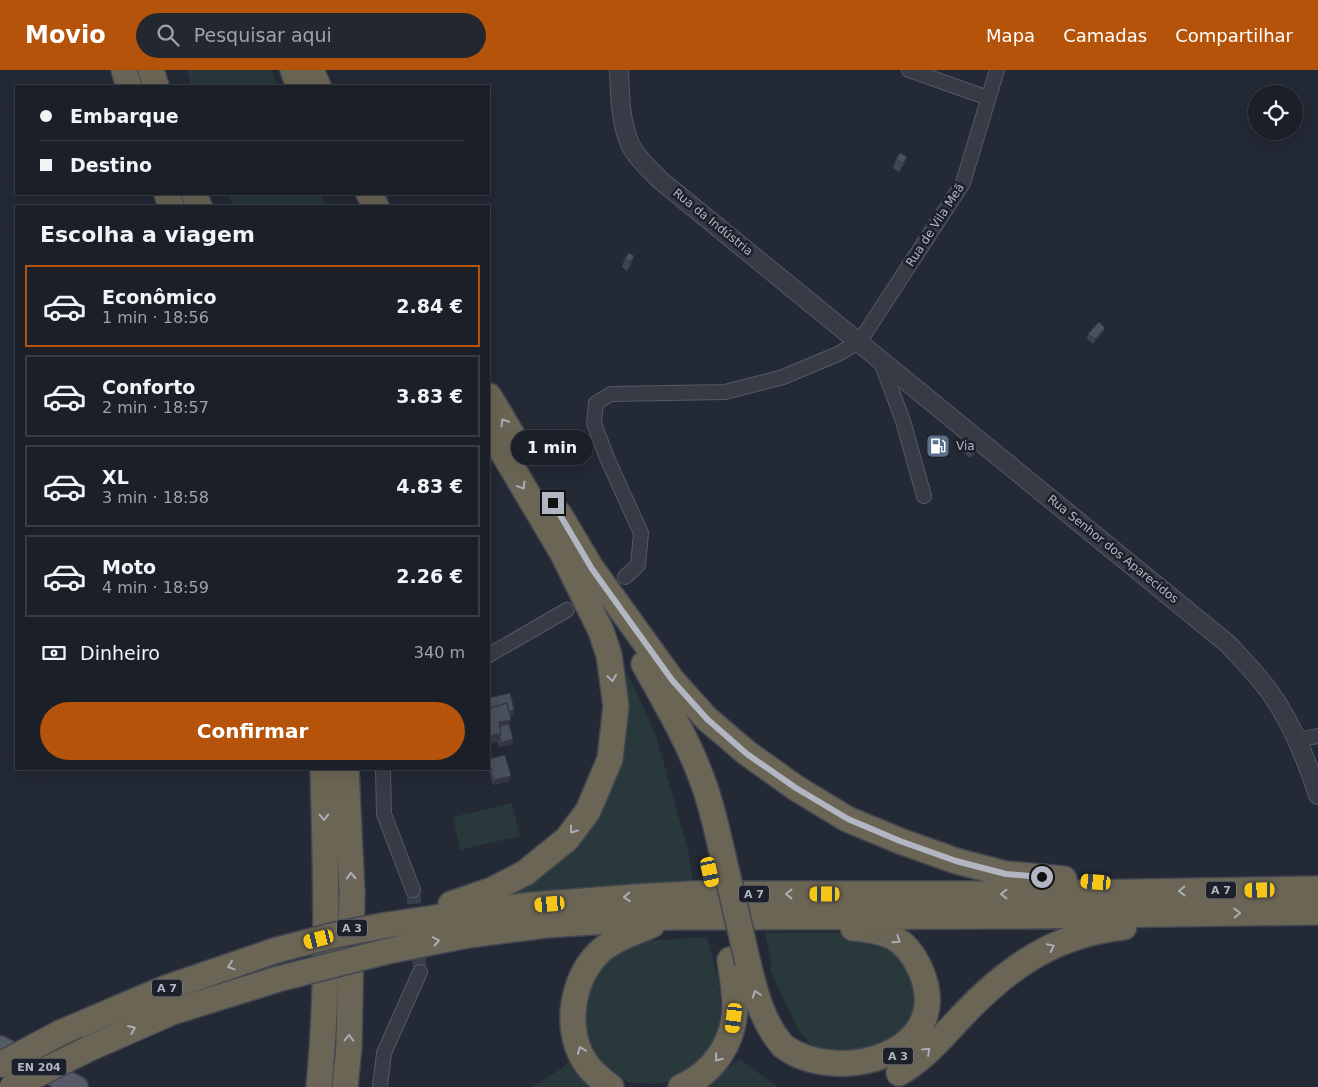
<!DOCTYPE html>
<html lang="pt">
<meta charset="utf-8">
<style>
body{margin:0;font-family:"DejaVu Sans",sans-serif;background:#232730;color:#f1f3f6;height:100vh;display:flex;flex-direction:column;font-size:19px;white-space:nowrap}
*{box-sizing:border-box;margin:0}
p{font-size:16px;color:#9fa2a8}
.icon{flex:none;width:28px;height:28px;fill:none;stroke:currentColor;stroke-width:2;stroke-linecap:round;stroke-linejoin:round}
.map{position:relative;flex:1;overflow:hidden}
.panel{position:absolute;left:15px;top:135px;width:475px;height:565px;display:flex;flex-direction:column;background:#1a1f28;border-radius:0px;box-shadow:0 5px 20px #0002,0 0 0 1px #383d45}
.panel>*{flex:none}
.banner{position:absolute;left:15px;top:15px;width:475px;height:110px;border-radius:0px;box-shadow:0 5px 20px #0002,0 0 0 1px #383d45;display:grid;align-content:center;height:110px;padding:0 25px;background:#1a1f28}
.buttons{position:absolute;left:1248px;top:15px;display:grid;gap:10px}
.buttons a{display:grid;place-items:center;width:55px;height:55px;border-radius:50%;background:#1a1f28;box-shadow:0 5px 20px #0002,0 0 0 1px #383d45;font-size:25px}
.end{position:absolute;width:22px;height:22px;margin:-11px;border:6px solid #b1b6c2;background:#111;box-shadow:0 0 0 2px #111}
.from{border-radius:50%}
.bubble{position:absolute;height:35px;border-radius:18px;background:#1a1f28;box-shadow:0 5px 20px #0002,0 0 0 1px #383d45;font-size:16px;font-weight:800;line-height:35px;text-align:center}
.car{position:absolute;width:15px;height:30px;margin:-15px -8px;border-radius:6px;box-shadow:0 0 4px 1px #0007;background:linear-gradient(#f5c518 24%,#345 0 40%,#f5c518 0 76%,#345 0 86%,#f5c518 0)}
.banner b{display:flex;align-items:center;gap:18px;height:48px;font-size:19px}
.banner b+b{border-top:1px solid #383d45}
.banner i{width:12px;height:12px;background:#f1f3f6}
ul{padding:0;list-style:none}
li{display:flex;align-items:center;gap:15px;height:82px;margin:0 10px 8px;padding:0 15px;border:2px solid #383d45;border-radius:0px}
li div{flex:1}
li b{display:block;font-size:19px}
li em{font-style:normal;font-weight:800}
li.active{border-color:#b45309}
li>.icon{width:45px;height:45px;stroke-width:1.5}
h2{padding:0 25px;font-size:22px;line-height:60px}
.pay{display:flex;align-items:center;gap:12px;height:55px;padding:0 25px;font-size:19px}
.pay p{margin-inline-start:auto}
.primary-button{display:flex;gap:10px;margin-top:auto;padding:10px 25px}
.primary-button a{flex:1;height:58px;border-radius:30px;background:#b45309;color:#fff;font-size:20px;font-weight:800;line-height:58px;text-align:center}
header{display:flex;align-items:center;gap:30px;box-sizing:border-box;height:70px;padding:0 25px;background:#b45309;color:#fff}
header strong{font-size:24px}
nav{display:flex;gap:28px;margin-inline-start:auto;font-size:18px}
.search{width:350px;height:45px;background:#232730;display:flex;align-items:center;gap:12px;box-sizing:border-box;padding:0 18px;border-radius:28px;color:#9fa2a8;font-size:19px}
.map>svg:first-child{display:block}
.green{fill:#29383a}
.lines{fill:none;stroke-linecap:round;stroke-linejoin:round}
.minor-tunnel{stroke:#383e4a;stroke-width:14;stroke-dasharray:14 7;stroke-linecap:butt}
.minor-casing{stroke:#545964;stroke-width:16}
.tertiary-casing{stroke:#545964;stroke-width:20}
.primary-casing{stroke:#40444f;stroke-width:24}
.motorway-casing{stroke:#414651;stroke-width:28}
.minor{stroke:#373b46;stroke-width:14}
.tertiary{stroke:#373b46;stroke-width:18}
.primary{stroke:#555a66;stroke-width:21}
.motorway{stroke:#6b6555;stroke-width:25}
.motorway-bridge-casing{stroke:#414651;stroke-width:28;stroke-linecap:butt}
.motorway-bridge{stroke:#6b6555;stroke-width:25}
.wall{fill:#404552}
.shaded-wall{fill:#343842}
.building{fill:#4a505f;stroke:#343842}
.oneway{stroke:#aaaeb7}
.route{stroke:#b1b6c2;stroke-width:6}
.labels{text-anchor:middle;stroke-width:5;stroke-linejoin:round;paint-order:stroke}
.shield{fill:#1c202b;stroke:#848995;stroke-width:1}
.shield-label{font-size:11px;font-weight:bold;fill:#b1b6c2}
.street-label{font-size:12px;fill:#b1b6c2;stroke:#1c202b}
.poi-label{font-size:12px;fill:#b1b6c2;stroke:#1c202b;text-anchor:start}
</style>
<header>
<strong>Movio</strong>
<div class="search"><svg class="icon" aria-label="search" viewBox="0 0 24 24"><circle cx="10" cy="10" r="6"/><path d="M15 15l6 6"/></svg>Pesquisar aqui</div>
<nav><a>Mapa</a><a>Camadas</a><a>Compartilhar</a></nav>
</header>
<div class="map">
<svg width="1318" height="1017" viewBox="0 0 1318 1017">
<rect width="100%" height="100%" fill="#232935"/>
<path class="green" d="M187 0H271L278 16H191Z
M228 124H321L326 136H233Z
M616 584 633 615 656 665 689 784 693 812 588 817 507 825 590 756Z
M512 733 520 766 460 780 453 747Z
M765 863C794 863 852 859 878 870 904 881 918 915 913 940 913 945 913 951 910 955 904 965 887 978 878 987L814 978 798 959 770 900 771 890Z
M707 867 718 908 721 938 718 964 712 980 679 1008 658 1014 631 1013 610 1004 596 992 587 972 584 927 606 888 642 871Z
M574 987 603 1017H532L561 999Z
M739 989 778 1017H702L707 1015Z"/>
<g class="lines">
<path class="minor-tunnel" d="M413 820 420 902"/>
<g class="minor-casing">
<path id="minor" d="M909 0 988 28
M880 289 903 351 924 426
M625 507 638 495 641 463 607 388 594 353 596 333 611 324 725 322 783 307 838 284 860 271 963 113 997 0
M489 585 567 540
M1296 670 1318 666
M383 699 384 744 413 820
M380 1017 384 983 420 902"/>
</g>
<g class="tertiary-casing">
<path id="tertiary" d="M619 0C620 25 620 50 630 74 636 88 650 99 660 110L1228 574C1238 585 1248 595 1257 606 1287 640 1304 683 1318 725"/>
</g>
<g class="primary-casing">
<path id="primary" d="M0 977 77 1017"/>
</g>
<g class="motorway-casing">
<path id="motorway" d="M124 0 129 16
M151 0 156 16
M293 0 299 16
M311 0 318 16
M167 124 171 136
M194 124 199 136
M369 124 376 136
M489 326 518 375
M559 444 600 513
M592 499 672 610 707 649 747 683 796 718 847 749 900 771 956 791 1006 804 1064 809
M644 594C665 632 688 670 703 712 712 736 717 761 723 786
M451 834 492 820 525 803 567 769 588 741 610 689 616 636 609 585 601 561 562 482 489 359
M387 855 481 841 533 835 635 827 690 824H1018L1318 819
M388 881 468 865 546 855 668 847 1021 846 1318 842
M748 893C755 922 762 952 783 976 838 1017 958 983 920 899 905 866 886 861 853 858
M60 963 166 918 277 880
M88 979 172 942 278 909
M899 1003C923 990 942 967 961 947 1007 898 1055 864 1124 857
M319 1017C329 911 326 805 323 699
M345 1017 349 976 352 823 346 699
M611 1017C603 1011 595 1005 588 996 562 963 571 904 604 878 618 867 636 862 652 855
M681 1017C713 1003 734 973 735 937 735 922 732 906 730 890"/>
</g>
<use href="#minor" class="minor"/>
<use href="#tertiary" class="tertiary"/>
<use href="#primary" class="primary"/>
<use href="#motorway" class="motorway"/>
<g class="motorway-bridge-casing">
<path id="motorway-bridge" d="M723 786 748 893
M277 880 335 865 387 855
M278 909 388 881
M0 995 60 963
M12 1017 88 979"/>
</g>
<use href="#motorway-bridge" class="motorway-bridge"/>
</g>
<path class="wall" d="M907 87 903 96 899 102 893 98 896 89Z
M629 183 631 195 627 201 622 197 625 188Z
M1103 262 1093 274 1087 268 1088 264Z
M966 378 975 384 970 388 964 383Z
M489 628 514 640 513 645 510 646 511 650 509 654 513 669 512 674 499 677 498 672 489 674Z
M489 689 509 711 493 715 489 699Z"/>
<path class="shaded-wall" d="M907 87 903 96 899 102 903 93Z
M634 186 631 195 627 201 630 192Z
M1105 258 1103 262 1093 274 1095 269Z
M976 379 975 384 970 388 972 384Z
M514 640 513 645 505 647 506 642Z
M511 650 507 659 496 661 499 652Z
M501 663 498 672 489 674V666Z
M513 669 512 674 499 677 501 673Z
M511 706 509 711 493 715 494 710Z"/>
<path class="building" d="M900 83 907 87 903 93 896 89Z
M629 183 634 186 630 192 625 188Z
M1099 252 1105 258 1095 269 1088 264Z
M970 374 976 379 972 384 966 378Z
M510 623 514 640 509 642 507 633 489 638V628Z
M507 633 511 650 499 652 501 663 489 666V638Z
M509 654 513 669 501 673 500 667 501 663 500 656Z
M505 685 511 706 494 710 489 689Z"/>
<defs><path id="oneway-chevron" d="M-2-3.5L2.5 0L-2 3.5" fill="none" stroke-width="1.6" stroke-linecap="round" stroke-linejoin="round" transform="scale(1.25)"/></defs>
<g class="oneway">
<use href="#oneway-chevron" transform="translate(504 352) rotate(-121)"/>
<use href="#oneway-chevron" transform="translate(522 416) rotate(59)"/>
<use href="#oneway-chevron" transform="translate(612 608) rotate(82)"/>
<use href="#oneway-chevron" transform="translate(324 747) rotate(88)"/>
<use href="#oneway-chevron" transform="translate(573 760) rotate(126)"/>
<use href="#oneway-chevron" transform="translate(351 806) rotate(-93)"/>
<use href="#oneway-chevron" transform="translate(1182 821) rotate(179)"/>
<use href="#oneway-chevron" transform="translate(789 824) rotate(180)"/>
<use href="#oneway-chevron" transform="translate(1004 824) rotate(180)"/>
<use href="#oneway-chevron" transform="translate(627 827) rotate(176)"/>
<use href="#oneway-chevron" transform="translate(1237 843) rotate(-1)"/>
<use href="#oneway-chevron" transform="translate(897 870) rotate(34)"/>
<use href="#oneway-chevron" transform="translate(436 871) rotate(-11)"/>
<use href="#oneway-chevron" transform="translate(1051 877) rotate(-26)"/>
<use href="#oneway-chevron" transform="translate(231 896) rotate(161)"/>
<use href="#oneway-chevron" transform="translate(756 924) rotate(-108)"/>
<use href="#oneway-chevron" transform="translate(132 959) rotate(-23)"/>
<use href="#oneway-chevron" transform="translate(349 968) rotate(-88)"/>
<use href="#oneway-chevron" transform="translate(581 980) rotate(-112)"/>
<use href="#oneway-chevron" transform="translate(927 981) rotate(-43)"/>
<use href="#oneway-chevron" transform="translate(718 988) rotate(129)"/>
</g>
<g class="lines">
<path class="route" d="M553 433 592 499 672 610 707 649 747 684 796 718 848 749 900 771 956 791 1006 804 1042 807"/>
</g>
<defs>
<g id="fuel-square" transform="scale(1.25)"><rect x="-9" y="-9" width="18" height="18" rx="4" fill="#5c6f8a" stroke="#1c202b"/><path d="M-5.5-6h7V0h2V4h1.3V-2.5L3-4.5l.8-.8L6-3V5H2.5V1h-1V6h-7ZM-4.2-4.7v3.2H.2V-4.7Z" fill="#fff"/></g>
</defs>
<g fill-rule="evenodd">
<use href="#fuel-square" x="938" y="376"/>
</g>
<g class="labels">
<g class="shield">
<rect x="1206" y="811.5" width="30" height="17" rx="4"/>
<rect x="739" y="815.5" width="30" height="17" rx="4"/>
<rect x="337" y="849.5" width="30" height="17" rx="4"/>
<rect x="152" y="909.5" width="30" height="17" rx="4"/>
<rect x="883" y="977.5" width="30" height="17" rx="4"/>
<rect x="11.5" y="988.5" width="55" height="17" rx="4"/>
</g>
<g class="shield-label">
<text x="1221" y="824">A 7</text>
<text x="754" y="828">A 7</text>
<text x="352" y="862">A 3</text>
<text x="167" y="922">A 7</text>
<text x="898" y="990">A 3</text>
<text x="39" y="1001">EN 204</text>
</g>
<g class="street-label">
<text transform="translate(713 152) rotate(39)" y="4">Rua da Indústria</text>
<text transform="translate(935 155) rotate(-57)" y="4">Rua de Vila Meã</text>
<text transform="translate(1113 479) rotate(39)" y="4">Rua Senhor dos Aparecidos</text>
</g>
<g class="poi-label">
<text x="956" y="380">Via</text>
</g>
</g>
</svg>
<div class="buttons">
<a><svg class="icon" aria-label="locate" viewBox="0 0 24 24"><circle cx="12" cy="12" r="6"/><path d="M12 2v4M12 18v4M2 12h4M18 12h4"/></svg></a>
</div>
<i class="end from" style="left:1042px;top:807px"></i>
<i class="end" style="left:553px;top:433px"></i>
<div class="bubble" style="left:511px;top:360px;width:82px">1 min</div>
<i class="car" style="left:710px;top:802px;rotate:168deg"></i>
<i class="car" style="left:1096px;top:812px;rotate:275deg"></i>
<i class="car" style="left:1260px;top:820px;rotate:269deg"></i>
<i class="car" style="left:825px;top:824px;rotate:270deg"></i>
<i class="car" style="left:550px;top:834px;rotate:265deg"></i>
<i class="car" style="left:319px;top:869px;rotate:256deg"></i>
<i class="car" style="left:734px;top:948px;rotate:187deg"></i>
<div class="banner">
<b><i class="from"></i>Embarque</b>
<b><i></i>Destino</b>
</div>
<section class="panel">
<h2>Escolha a viagem</h2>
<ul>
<li class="active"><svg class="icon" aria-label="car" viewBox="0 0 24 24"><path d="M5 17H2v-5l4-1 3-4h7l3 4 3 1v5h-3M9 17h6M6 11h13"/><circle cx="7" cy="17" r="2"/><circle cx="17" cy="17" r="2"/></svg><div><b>Econômico</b><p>1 min · 18:56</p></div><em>2.84 €</em></li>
<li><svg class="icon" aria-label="car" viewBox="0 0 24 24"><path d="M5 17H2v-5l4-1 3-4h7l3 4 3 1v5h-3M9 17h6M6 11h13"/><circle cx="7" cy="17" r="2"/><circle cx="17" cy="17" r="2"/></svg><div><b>Conforto</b><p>2 min · 18:57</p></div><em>3.83 €</em></li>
<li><svg class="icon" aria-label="car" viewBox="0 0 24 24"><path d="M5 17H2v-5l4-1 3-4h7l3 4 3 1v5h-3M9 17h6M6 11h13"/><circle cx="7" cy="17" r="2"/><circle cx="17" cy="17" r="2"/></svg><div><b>XL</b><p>3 min · 18:58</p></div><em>4.83 €</em></li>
<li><svg class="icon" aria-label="car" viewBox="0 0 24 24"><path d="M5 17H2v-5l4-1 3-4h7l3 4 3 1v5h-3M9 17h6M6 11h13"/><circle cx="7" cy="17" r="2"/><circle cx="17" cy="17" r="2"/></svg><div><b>Moto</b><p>4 min · 18:59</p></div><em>2.26 €</em></li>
</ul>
<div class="pay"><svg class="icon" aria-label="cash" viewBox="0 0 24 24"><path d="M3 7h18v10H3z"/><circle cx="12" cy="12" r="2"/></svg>Dinheiro<p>340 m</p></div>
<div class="primary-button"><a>Confirmar</a></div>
</section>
</div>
